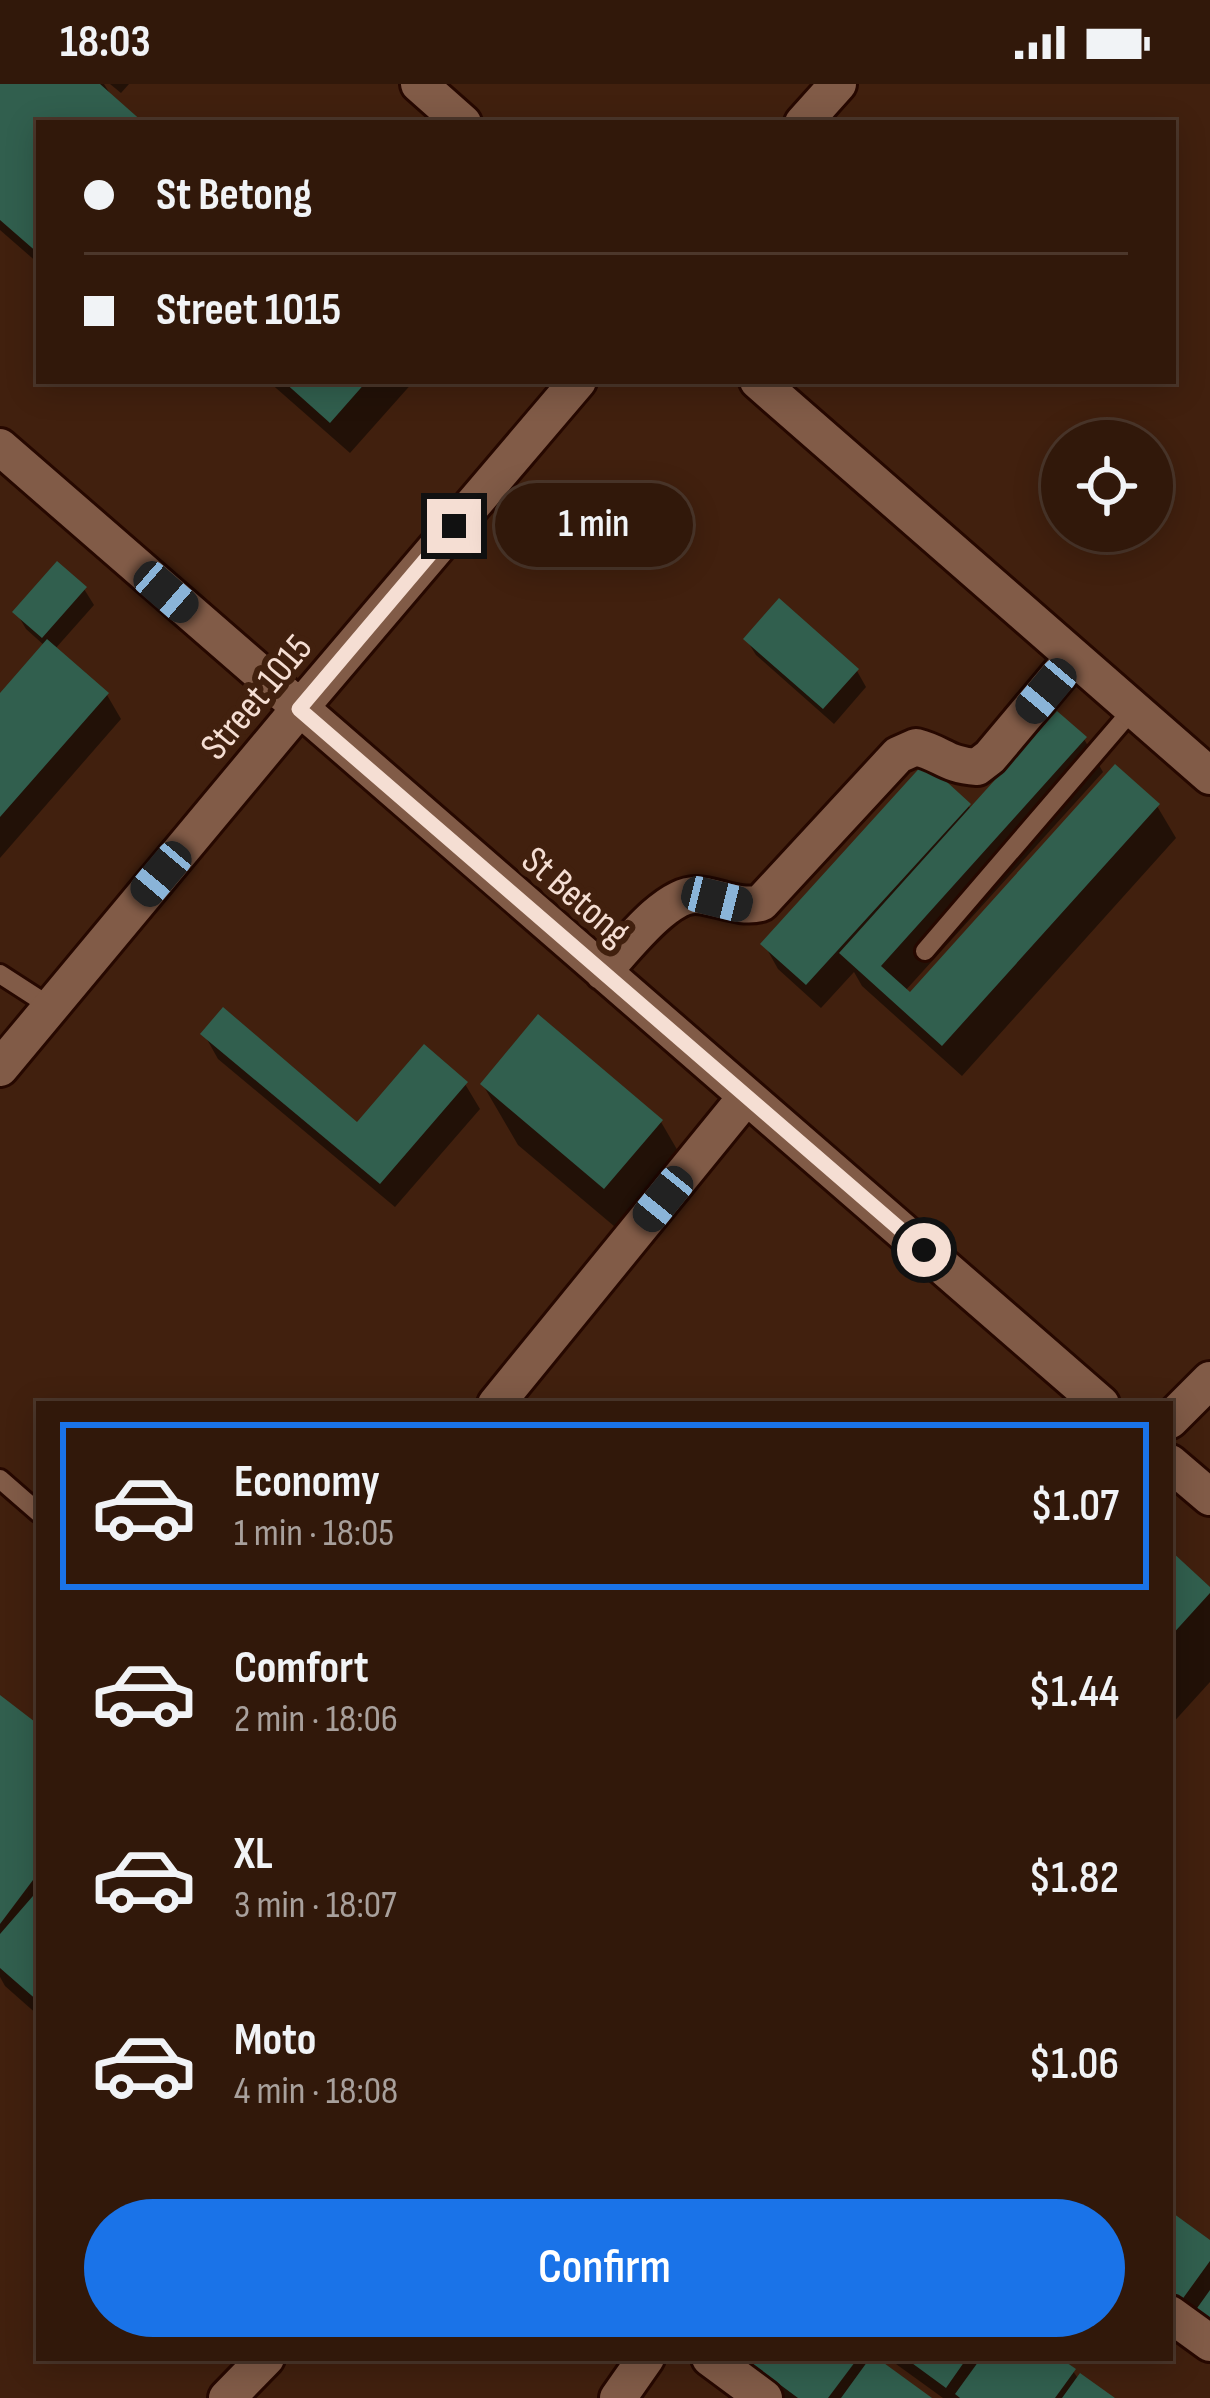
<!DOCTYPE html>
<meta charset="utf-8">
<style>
body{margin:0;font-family:"Sofia Sans Condensed",sans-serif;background:#392113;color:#f1f3f6;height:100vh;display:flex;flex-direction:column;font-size:45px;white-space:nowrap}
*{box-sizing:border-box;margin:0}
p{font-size:39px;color:#a8a09c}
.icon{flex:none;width:66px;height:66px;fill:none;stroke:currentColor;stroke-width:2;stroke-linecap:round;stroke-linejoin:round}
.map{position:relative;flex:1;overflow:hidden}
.details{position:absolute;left:36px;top:1317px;width:1137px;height:960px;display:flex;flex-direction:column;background:#31180a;border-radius:0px;box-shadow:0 6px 30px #0003,0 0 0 3px #4c372b}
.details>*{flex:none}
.hud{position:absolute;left:36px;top:36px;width:1140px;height:264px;border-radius:0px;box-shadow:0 6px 30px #0003,0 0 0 3px #4c372b;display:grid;align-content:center;height:264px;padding:0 48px;background:#31180a}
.tools{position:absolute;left:1041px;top:336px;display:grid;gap:24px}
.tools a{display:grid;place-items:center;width:132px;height:132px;border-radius:50%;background:#31180a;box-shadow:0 6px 30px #0003,0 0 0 3px #4c372b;font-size:60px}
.end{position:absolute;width:54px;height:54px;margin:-27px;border:15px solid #f5ded3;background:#111;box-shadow:0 0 0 6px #111}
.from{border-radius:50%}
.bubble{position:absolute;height:84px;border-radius:42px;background:#31180a;box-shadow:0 6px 30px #0003,0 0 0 3px #4c372b;font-size:39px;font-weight:600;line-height:84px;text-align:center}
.car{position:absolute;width:36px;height:72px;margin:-36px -18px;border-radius:15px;box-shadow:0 0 9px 3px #0007;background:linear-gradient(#222 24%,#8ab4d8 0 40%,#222 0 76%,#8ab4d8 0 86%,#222 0)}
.hud b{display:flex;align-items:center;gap:42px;height:114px;font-size:45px}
.hud b+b{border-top:3px solid #4c372b}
.hud i{width:30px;height:30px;background:#f1f3f6}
ul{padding:21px 0 0;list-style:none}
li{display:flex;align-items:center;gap:36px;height:168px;margin:0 24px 18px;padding:0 24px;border:6px solid transparent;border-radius:0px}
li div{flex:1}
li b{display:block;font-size:45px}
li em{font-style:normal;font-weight:600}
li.selected{border-color:#1a73e8}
li>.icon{width:108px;height:108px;stroke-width:1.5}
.cta{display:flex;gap:24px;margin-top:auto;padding:24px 48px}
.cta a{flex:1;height:138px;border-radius:72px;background:#1a73e8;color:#fff;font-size:48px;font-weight:600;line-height:138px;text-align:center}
.status{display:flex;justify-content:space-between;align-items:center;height:84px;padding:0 60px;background:#31180a;direction:ltr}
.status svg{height:33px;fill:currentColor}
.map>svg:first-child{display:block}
.shadow{fill:#0007}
.building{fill:#315f4e}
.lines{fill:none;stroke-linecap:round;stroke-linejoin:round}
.lane-casing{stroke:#260800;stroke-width:24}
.street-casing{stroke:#260800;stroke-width:42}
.lane{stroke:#815b47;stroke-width:18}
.street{stroke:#815b47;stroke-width:36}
.route{stroke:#f5ded3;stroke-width:15}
.labels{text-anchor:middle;stroke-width:12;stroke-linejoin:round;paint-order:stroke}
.street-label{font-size:39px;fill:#f5ded3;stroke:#41200e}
</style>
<div class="status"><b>18:03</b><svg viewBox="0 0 49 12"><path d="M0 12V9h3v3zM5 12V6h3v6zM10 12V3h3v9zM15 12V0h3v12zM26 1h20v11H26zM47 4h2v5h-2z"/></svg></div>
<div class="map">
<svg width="1210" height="2314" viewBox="0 0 1210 2314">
<rect width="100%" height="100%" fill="#41200e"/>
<path class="shadow" d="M0 0H104L114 16 139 39H39V180L0 146Z
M110 0H129L121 9Z
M268 297H414L350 369Z
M84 505 94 521 55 565 107 611 121 635 0 774V614L45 562 26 545 16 528Z
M746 555 857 587 866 603 834 640 756 571Z
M1084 655 1103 688 905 907 910 912 1157 722 1176 754 962 992 862 902 854 888 821 924 778 885 764 860 968 721 972 727Z
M204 950 357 1043 465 1000 480 1025 395 1123 218 975Z
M483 1001 661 1038 696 1098 640 1164 518 1061Z
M1170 1470 1210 1507V1598L1170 1642Z
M0 1615 39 1645V1932L5 1902 0 1893Z
M1170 2131 1210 2160V2255L1170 2227Z
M758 2274H868L871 2279 926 2314H782L769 2304 754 2279Z
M893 2274H1055L1073 2287 1079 2296 1110 2314H943L896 2280Z"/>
<path class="building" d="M0 0H100L144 39H39V170L0 136Z
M283 297H367L330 339Z
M57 477 87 503 42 554 12 528Z
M779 514 859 585 823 625 743 555Z
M47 555 109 609 0 733V609Z
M1057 627 1087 653 881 882 910 908 1115 680 1160 720 942 962 839 869Z
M925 678 971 720 806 901 760 860Z
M223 923 357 1038 424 960 468 998 380 1100 200 950Z
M538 930 663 1036 604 1105 480 1000Z
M1170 1466 1210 1503V1509L1170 1553Z
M0 1611 39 1641V1788L0 1840Z
M39 1805V1918L0 1884V1850Z
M1170 2127 1210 2156V2177L1176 2224 1170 2220Z
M1210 2206V2248L1190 2234Z
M755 2274H858L828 2314H798L751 2279Z
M870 2274H877L932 2314H841Z
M905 2274H967L946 2304Z
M981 2274H1060L1076 2285 1055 2314H960L955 2310Z
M1080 2289 1115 2314H1062Z"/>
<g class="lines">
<g class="lane-casing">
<path id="lane" d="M925 867 1133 625
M0 890 51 923
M0 1395 39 1429"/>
</g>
<g class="street-casing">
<path id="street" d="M419 0 463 39
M803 39 838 0
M758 297 1210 692
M0 363 1101 1320
M603 888C623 867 665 810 696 811 718 812 739 825 761 819L898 671 916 663C943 670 946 681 977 683L990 673 1074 573
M0 984 299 625 578 297
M496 1320 746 1013
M1170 1336 1210 1296
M1170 1379 1210 1413
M1170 2230 1210 2259
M710 2274 764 2314
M227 2314 266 2274
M618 2314 646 2274"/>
</g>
<use href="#lane" class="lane"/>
<use href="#street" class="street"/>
</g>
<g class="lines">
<path class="route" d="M454 442 299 625 924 1166"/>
</g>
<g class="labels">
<g class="street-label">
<text transform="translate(255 612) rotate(-50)" y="14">Street 1015</text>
<text transform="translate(577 811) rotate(41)" y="14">St Betong</text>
</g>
</g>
</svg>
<div class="tools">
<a><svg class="icon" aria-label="locate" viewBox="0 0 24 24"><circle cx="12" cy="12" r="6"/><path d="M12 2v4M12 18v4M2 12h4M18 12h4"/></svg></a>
</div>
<i class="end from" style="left:924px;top:1166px"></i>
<i class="end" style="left:454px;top:442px"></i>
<div class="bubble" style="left:495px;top:399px;width:198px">1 min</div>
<i class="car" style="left:166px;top:508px;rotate:131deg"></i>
<i class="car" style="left:1046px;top:607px;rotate:220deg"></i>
<i class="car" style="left:161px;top:790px;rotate:220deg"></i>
<i class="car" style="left:717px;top:815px;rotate:104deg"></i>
<i class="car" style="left:663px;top:1115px;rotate:219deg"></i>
<div class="hud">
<b><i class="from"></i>St Betong</b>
<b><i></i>Street 1015</b>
</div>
<section class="details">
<ul>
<li class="selected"><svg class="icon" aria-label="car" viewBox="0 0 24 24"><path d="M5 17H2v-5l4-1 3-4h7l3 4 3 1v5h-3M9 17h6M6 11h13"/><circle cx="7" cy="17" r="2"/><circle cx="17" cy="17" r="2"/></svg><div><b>Economy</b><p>1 min · 18:05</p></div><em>$1.07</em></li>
<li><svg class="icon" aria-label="car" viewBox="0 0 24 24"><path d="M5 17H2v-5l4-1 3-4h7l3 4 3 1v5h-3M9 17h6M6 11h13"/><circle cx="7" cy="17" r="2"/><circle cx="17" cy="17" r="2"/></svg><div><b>Comfort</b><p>2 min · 18:06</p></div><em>$1.44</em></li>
<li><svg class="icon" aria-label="car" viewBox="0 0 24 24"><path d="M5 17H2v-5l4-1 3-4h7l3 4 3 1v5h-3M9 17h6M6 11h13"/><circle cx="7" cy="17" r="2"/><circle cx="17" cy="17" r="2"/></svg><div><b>XL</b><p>3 min · 18:07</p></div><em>$1.82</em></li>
<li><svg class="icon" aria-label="car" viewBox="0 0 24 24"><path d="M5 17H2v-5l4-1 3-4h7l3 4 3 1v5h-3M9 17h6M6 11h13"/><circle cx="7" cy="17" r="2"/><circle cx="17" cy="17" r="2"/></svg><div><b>Moto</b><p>4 min · 18:08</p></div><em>$1.06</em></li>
</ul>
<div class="cta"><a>Confirm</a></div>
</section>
</div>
